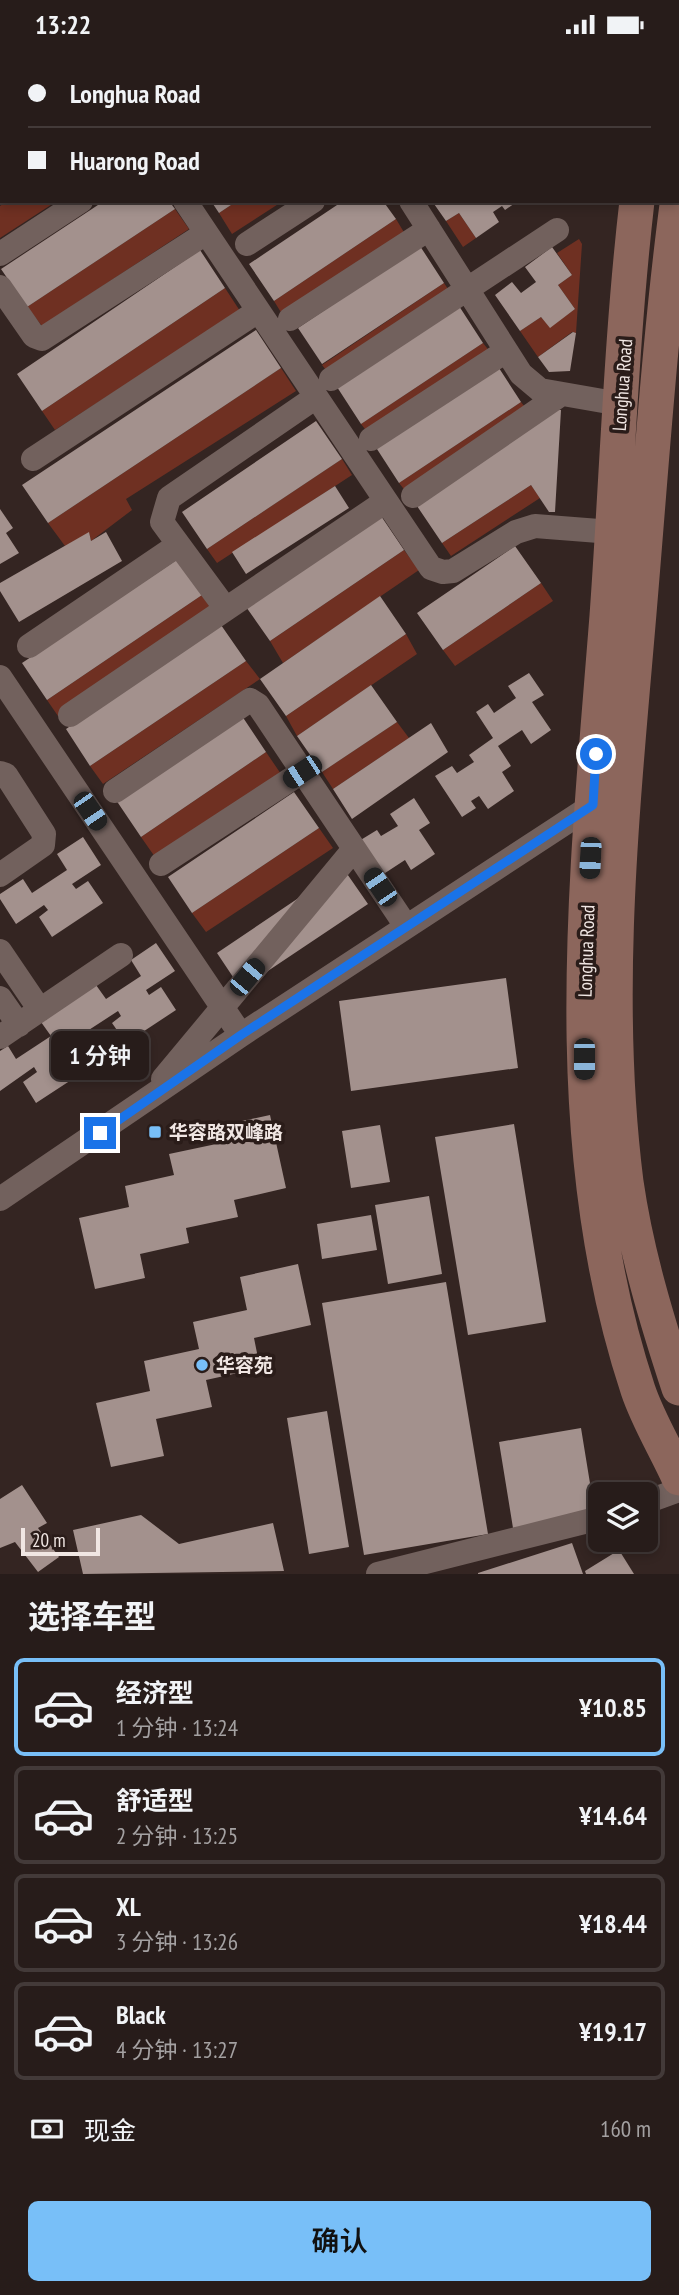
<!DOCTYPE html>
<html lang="zh">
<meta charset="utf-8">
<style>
body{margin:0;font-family:"PT Sans Narrow","Noto Sans SC",sans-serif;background:#332927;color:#f1f3f6;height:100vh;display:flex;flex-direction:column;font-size:26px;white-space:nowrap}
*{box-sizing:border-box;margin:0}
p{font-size:23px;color:#a4a1a2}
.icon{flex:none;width:38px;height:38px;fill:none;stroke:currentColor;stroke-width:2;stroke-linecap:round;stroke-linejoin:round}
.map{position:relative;height:1525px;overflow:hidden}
.panel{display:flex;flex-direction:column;background:#271c1a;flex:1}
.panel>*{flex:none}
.top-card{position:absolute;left:0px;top:0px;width:679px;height:154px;box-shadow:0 4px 10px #0003,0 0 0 2px #433a39;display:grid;align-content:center;height:154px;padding:0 28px;background:#271c1a}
.buttons{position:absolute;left:588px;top:1433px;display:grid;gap:14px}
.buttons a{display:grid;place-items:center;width:70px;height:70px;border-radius:10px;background:#271c1a;box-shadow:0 4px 10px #0003,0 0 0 2px #433a39;font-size:35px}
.scale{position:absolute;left:21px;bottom:18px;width:79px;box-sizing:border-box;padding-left:7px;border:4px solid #f0e6e3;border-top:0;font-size:19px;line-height:24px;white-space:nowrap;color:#f0e6e3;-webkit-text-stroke:5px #2a1c19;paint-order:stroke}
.end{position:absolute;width:32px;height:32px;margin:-16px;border:9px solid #1a73e8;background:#fff;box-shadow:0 0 0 4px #fff}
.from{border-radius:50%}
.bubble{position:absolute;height:49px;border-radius:10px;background:#271c1a;box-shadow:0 4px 10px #0003,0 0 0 2px #433a39;font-size:23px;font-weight:600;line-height:49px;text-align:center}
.car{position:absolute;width:21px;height:42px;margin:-21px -10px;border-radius:9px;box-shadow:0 0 5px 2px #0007;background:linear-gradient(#222 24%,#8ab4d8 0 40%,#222 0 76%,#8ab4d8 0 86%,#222 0)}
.top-card b{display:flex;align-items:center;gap:24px;height:66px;font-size:26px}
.top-card b+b{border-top:2px solid #433a39}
.top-card i{width:18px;height:18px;background:#f1f3f6}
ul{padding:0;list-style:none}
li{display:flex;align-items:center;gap:21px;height:98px;margin:0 14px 10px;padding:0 14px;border:4px solid #433a39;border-radius:10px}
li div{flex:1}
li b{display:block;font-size:26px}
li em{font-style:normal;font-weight:600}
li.current{border-color:#78bff8}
li>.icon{width:63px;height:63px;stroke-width:1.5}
h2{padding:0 28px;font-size:32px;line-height:84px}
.pay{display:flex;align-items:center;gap:18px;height:77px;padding:0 28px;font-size:26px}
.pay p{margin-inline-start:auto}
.primary-button{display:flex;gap:14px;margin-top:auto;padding:14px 28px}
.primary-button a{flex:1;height:80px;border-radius:10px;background:#78bff8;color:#111;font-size:28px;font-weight:600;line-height:80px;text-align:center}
.status{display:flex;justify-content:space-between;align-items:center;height:49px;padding:0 35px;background:#271c1a;direction:ltr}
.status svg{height:19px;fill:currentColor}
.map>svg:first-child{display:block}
.green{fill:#6f3022}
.building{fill:#a3918d}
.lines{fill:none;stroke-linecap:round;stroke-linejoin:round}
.minor{stroke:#72615d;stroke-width:24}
.secondary{stroke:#8c665c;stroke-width:35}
.route{stroke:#1a73e8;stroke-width:9}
.poi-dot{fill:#78bff8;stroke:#2a1c19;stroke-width:2.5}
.labels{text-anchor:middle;stroke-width:7;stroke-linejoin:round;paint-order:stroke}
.street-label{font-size:19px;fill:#f0e6e3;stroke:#2a1c19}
.poi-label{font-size:19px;font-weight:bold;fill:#f0e6e3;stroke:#2a1c19;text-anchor:start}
</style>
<div class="status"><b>13:22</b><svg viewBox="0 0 49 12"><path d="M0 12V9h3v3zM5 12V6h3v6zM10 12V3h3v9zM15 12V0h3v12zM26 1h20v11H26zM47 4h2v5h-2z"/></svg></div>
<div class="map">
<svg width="679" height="1525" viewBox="0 0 679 1525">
<rect width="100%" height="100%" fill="#342522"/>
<path class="green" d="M7 152H57L0 189V157Z
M237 152H283L232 185 219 164Z
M175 160 189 180 42 277 27 258Z
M459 164 476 189 463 198 446 172Z
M396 170 405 185 282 265 274 252Z
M579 190 582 195 576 284 572 283 538 308 520 282 541 268 550 278 575 260 558 236 572 226 557 204Z
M444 234 452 246 329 325 322 316Z
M225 239 240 262 55 381 42 362Z
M483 294 491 304 368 384 361 375Z
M281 319 296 342 126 450 132 461 91 492 89 484 65 497 48 474Z
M521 353 528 362 407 444 399 434Z
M342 410 352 426 217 514 207 500Z
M531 436 540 449 451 507 442 494Z
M404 501 419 521 283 614 270 592Z
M541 534 553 552 455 617 443 601Z
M202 546 213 563 58 667 47 651Z
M406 585 417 605 297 687 286 667Z
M246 612 260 630 103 735 90 717Z
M397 673 409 689 333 740 322 723Z
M266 703 281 725 155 808 141 788Z
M319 779 333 799 206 883 192 864Z"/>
<path class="building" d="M104 152H169L175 160 27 258 1 220Z
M211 152H237L219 164Z
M343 152H383L396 170 274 252 249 215Z
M432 152H518L505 161 502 157 493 163 499 173 476 189 459 164 446 172Z
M420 197 444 234 322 315 298 279Z
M552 198 572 226 558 236 575 260 550 279 541 268 520 282 495 246 512 233 521 244 536 233 525 218Z
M200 201 225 239 42 362 17 325Z
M459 257 483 294 361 375 337 338Z
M256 281 281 319 48 474 22 436Z
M573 283 576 284 570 322 549 323 538 308Z
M497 316 521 353 399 434 375 397Z
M554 361H561L555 463H549L531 436 442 494 417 457Z
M316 372 342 410 207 500 182 463Z
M335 437 349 459 246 525 232 503Z
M0 460 13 479 6 484 19 504 0 515Z
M379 464 404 501 270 592 244 555Z
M89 483 91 492 106 483 122 512 19 573 0 542V534Z
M515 497 541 534 443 601 417 564Z
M178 510 202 546 47 651 22 614Z
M380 547 406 585 286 667 260 630Z
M221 576 246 612 90 717 66 680Z
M529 624 544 646 532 653 551 681 531 695 522 681 498 697 511 717 502 723 514 742 488 760 479 747 471 752 476 759 462 768 435 727 452 717 457 724 474 713 469 706 493 689 476 663 488 655 494 664 516 649 508 637Z
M371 636 397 673 322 723 297 687Z
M242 667 266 703 141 788 116 751Z
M431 674 448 703 352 770 333 740Z
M294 743 319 779 192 864 168 828Z
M414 749 430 774 419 781 435 805 411 821 405 811 382 826 359 792 377 781 381 787 398 777 390 765Z
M83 788 101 816 72 835 76 840 88 832 103 854 52 888 39 868 48 861 44 856 16 875 0 850V845L23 830 32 844 67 821 57 805Z
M343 819 368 855 241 940 217 904Z
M156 894 175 922 146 941 149 946 161 938 176 961 126 994 112 974 121 967 118 962 55 1003 59 1009 74 999 88 1020 36 1054 23 1033 37 1023 34 1018 0 1042V1002L8 997 16 1010 51 987 41 973 96 936 106 950 141 927 131 911Z
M506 929 518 1019 351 1042 339 952Z
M270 1066 286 1139 234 1151 238 1168 186 1179 189 1194 140 1205 145 1229 95 1240 79 1169 129 1158 125 1137 174 1126 169 1105 221 1094 218 1077Z
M514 1075 546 1273 468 1286 435 1088Z
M380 1076 390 1133 351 1139 342 1082Z
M429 1147 442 1225 388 1235 375 1156Z
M371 1166 377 1201 322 1210 317 1175Z
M298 1215 311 1276 254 1289 260 1319 206 1331 212 1358 156 1370 164 1407 111 1418 96 1354 150 1342 144 1312 199 1300 193 1273 247 1261 240 1228Z
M446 1233 488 1485 364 1506 322 1254Z
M327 1362 349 1498 309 1505 287 1369Z
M581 1379 595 1465 513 1479 499 1393Z
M22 1436 47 1474 38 1479 59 1508 38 1523 15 1493 0 1499V1450Z
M141 1466 179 1495 273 1474 284 1522 83 1525 73 1481Z
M572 1494 583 1525H478V1524Z
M619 1501 634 1525H586L585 1522Z"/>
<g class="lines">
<path class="minor" d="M82 0 83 2
M0 88 2 87
M185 152 431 519 443 523 453 522 516 483 535 477 612 483
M411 152 521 325 540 341 620 355
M247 195 313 152
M0 205 81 152
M0 238 34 287 42 290 206 184
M290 270 429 180
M331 330 557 181
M316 348 169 449 162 473 226 560 386 452
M371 390 506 302
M33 410 258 262
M413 447 560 346
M29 597 178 496
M0 628 241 986
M70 666 226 560
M0 724 6 726 44 785 43 796 0 826
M115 742 250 651 258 656 406 877
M161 815 302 723
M0 902 40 961
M0 949 19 976
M0 988 121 906
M163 1030 354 800
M0 1150 241 986 602 750
M646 1453 679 1441
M378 1525 600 1469"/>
<path class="secondary" d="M568 0 569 2
M667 2 668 0
M677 50H679
M677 83 679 85
M679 141C660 281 651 423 639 564 623 753 602 944 626 1133 636 1203 657 1272 679 1339
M637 152C621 290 617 429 607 567 587 824 555 1091 638 1341 648 1371 666 1400 679 1429"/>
</g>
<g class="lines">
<path class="route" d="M100 1084 241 986 593 756 596 705"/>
</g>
<g class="poi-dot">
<rect x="148" y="1076" width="14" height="14" rx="3.5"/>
<circle cx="202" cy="1316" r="7"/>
</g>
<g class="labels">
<g class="street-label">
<text transform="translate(622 336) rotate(-86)" y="7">Longhua Road</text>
<text transform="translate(586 902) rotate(-88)" y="7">Longhua Road</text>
</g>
<g class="poi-label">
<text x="169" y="1090">华容路双峰路</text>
<text x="216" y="1323">华容苑</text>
</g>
</g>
</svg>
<div class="buttons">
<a><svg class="icon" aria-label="layers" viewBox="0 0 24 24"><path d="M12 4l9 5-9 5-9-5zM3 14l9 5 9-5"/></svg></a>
</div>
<div class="scale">20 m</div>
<i class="end from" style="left:596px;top:705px"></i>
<i class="end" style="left:100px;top:1084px"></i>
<div class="bubble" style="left:51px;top:982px;width:98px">1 分钟</div>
<i class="car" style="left:302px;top:723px;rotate:237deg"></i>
<i class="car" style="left:90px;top:762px;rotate:146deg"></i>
<i class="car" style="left:590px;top:809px;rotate:183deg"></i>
<i class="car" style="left:380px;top:838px;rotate:326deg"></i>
<i class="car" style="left:247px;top:928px;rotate:40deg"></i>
<i class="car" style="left:584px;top:1010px;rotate:180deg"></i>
<div class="top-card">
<b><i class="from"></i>Longhua Road</b>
<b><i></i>Huarong Road</b>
</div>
</div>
<section class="panel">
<h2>选择车型</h2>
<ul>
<li class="current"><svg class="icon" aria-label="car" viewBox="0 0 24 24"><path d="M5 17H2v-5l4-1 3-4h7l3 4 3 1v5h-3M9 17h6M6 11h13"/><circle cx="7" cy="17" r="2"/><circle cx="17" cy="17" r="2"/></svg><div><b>经济型</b><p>1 分钟 · 13:24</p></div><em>¥10.85</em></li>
<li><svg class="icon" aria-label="car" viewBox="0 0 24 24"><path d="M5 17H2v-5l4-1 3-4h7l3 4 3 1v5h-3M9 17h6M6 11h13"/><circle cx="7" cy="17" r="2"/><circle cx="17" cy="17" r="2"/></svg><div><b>舒适型</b><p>2 分钟 · 13:25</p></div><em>¥14.64</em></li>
<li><svg class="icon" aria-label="car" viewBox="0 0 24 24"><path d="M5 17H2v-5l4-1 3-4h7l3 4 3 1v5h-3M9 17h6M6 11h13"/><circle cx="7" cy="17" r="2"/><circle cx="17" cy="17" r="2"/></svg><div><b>XL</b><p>3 分钟 · 13:26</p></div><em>¥18.44</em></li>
<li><svg class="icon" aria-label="car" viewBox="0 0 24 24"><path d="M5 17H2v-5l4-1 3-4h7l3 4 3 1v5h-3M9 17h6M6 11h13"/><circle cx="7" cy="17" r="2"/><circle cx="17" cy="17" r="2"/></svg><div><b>Black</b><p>4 分钟 · 13:27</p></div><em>¥19.17</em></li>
</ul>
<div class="pay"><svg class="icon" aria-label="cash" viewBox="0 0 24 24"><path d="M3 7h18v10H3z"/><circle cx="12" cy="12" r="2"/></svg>现金<p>160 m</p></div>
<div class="primary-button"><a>确认</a></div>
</section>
